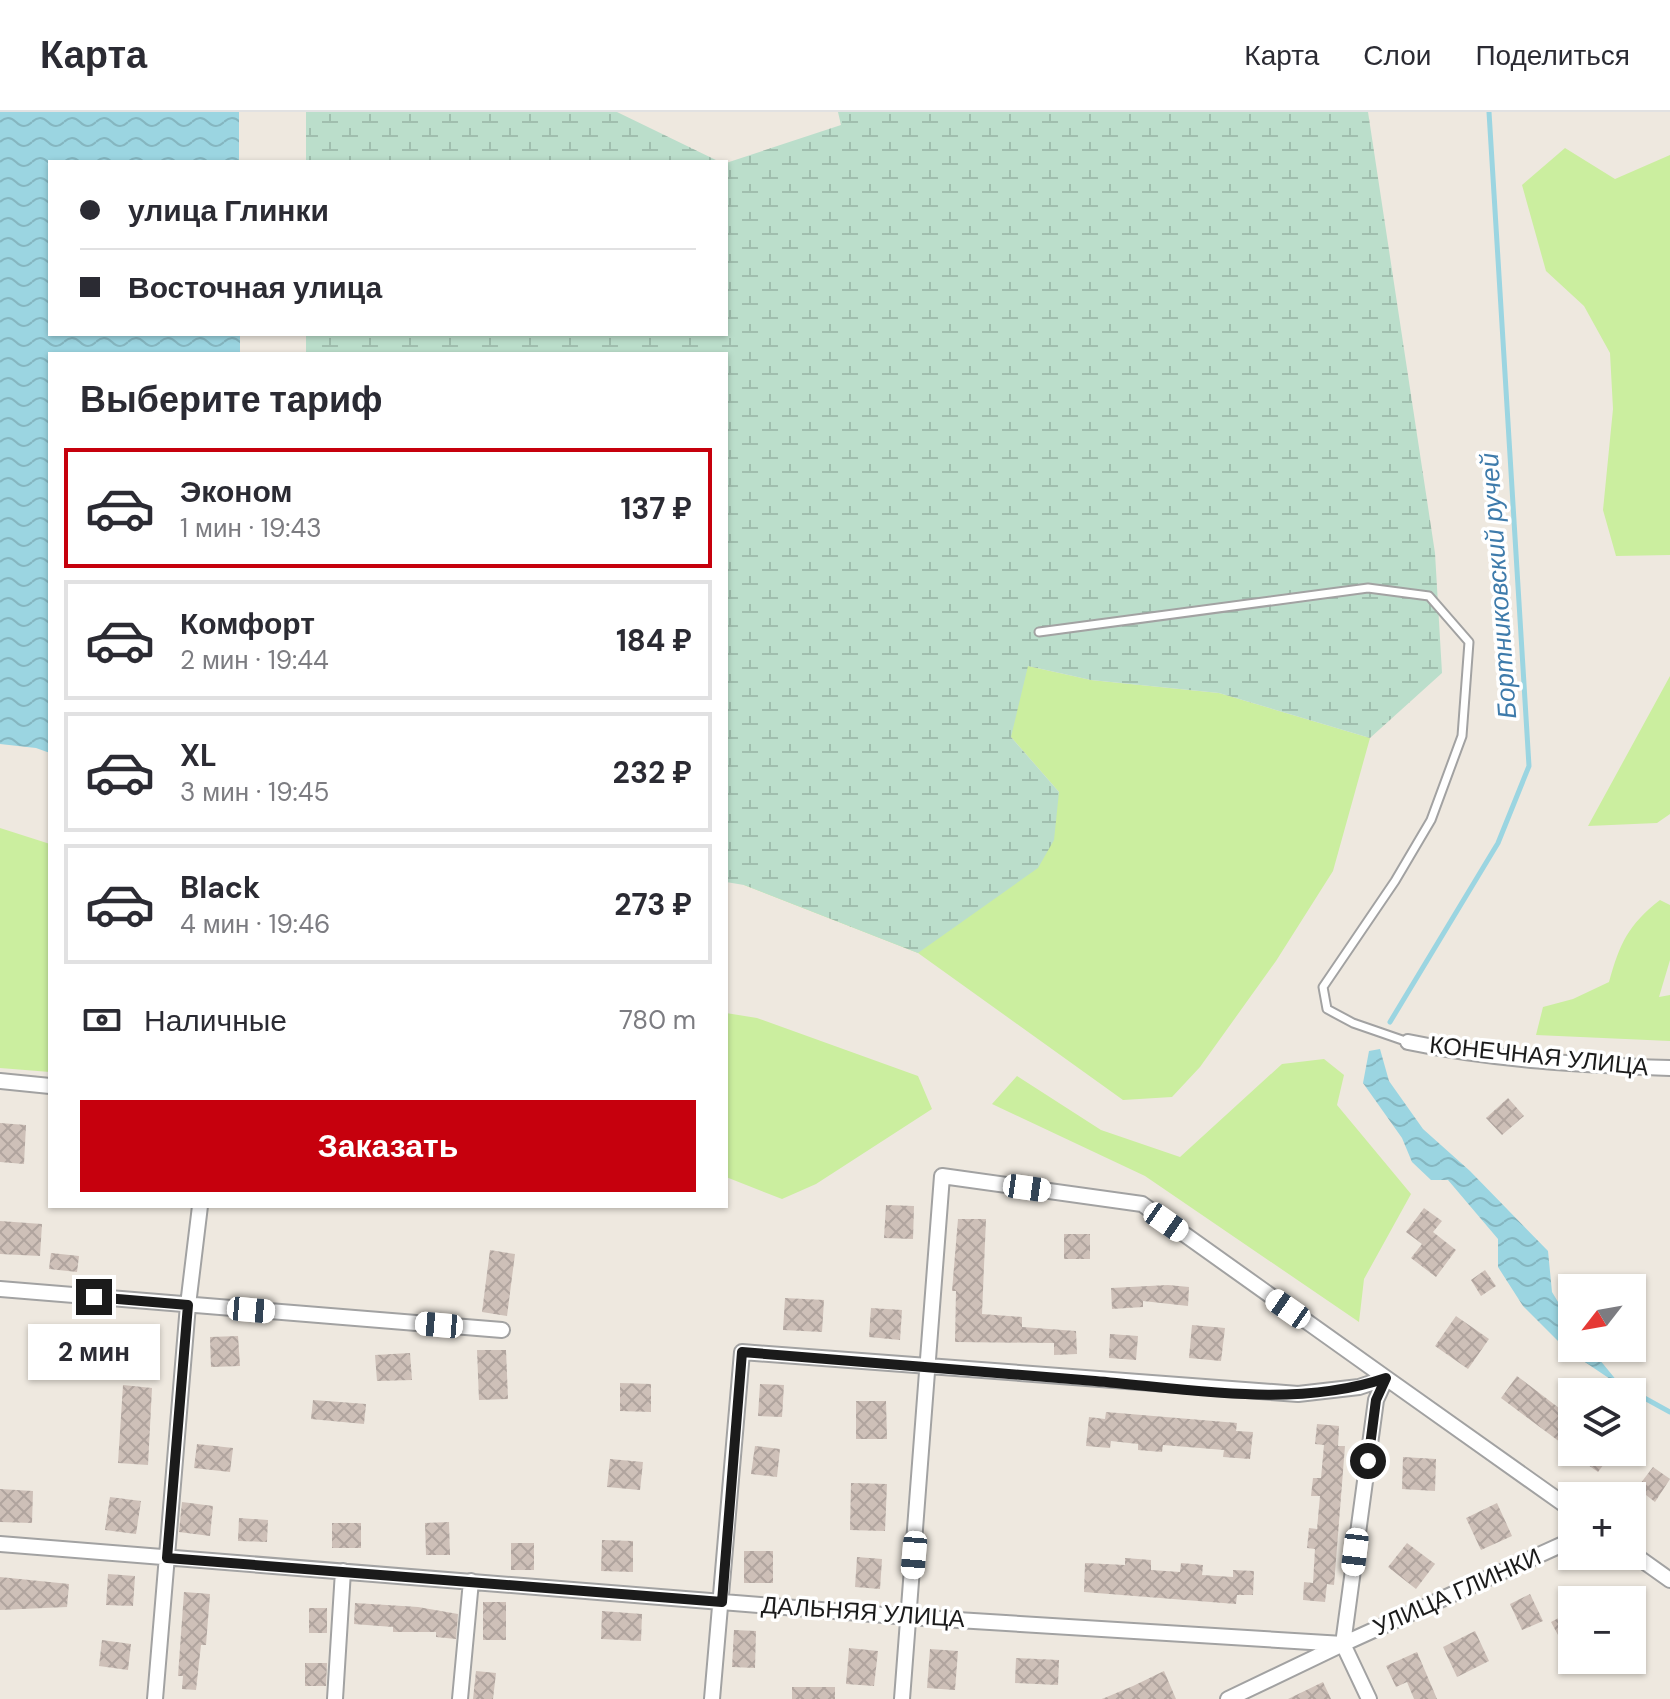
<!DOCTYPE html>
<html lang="ru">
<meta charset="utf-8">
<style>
body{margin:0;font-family:"DM Sans",sans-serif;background:#f2f2f3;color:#2b2b33;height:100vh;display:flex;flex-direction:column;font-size:30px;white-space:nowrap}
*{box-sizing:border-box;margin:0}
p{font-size:26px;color:#7c7c81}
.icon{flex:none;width:44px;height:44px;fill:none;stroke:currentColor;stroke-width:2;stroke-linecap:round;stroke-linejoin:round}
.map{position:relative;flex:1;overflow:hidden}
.panel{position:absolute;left:48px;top:240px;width:680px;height:856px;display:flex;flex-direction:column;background:#fff;border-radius:0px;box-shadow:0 2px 6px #0004}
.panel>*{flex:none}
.banner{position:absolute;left:48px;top:48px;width:680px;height:176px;border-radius:0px;box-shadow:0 2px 6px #0004;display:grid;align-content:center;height:176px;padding:0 32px;background:#fff}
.needle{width:52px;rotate:239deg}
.buttons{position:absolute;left:1558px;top:1162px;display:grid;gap:16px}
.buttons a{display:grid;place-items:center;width:88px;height:88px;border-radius:0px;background:#fff;box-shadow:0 2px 6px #0004;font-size:40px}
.end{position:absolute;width:36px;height:36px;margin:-18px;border:10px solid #1b1b1b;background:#fff;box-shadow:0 0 0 4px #fff}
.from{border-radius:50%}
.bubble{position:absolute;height:56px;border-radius:0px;background:#fff;box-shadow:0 2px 6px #0004;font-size:26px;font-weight:700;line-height:56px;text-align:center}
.car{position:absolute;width:24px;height:48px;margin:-24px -12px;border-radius:10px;box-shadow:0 0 6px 2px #0007;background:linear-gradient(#fff 24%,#345 0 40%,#fff 0 76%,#345 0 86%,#fff 0)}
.banner b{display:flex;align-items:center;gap:28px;height:76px;font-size:30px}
.banner b+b{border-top:2px solid #e1e1e2}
.banner i{width:20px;height:20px;background:#2b2b33}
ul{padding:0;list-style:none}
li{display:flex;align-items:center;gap:24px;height:120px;margin:0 16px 12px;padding:0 16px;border:4px solid #e1e1e2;border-radius:0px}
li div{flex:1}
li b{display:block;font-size:30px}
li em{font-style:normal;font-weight:700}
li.on{border-color:#c6000d}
li>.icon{width:72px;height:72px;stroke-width:1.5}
h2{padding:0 32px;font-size:36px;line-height:96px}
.pay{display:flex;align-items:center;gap:20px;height:88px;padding:0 32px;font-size:30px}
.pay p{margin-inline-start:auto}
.button{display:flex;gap:16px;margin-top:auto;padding:16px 32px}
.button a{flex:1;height:92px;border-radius:0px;background:#c6000d;color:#fff;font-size:32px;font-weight:700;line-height:92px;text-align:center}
header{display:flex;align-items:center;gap:48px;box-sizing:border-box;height:112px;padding:0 40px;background:#fff;border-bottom:2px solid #e1e1e2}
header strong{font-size:38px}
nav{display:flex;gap:44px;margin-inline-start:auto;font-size:28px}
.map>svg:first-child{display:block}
.grass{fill:#cbee9f}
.wetland{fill:url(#wetland-marsh)}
.water{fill:url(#water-waves)}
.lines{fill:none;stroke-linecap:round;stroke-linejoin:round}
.stream{stroke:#9bd5e1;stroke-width:5}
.building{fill:url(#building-cross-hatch)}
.lane-casing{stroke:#a2a2a2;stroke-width:11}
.street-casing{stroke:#a2a2a2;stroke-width:18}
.lane{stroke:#fff;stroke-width:7}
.street{stroke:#fff;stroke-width:14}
.route{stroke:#1b1b1b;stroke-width:10}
.labels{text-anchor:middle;stroke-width:7;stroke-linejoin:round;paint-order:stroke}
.street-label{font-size:24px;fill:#1b1b1b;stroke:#fff}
.water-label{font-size:26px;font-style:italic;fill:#3e7bab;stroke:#fff}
</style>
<header>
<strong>Карта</strong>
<nav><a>Карта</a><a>Слои</a><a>Поделиться</a></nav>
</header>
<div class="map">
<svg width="1670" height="1587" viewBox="0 0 1670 1587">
<defs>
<pattern id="wetland-marsh" width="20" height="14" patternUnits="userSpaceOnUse" patternTransform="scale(2)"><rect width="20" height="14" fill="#bbdecb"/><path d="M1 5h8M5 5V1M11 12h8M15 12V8" fill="none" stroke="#a0beae"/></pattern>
<pattern id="water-waves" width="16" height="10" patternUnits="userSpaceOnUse" patternTransform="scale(2)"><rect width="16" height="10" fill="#9bd5e1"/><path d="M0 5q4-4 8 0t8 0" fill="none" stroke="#85b6c0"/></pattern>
<pattern id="building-cross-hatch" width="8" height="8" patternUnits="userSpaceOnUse" patternTransform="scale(2)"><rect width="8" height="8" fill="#cec0b8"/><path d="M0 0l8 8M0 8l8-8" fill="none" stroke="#b0a49e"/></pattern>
</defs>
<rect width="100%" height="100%" fill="#eee8df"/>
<path class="grass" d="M1565 36 1615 67 1670 43V443L1616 444 1603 398 1613 297 1610 241 1584 194 1546 159 1522 73Z
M978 551 1028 554 1091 568 1219 581 1370 626 1333 759 1276 849 1200 955 1172 985 1123 988 918 841 744 773 1059 680 1011 625Z
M1670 564V702L1657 711 1588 714Z
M0 716 50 732V960L0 956Z
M1660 788 1670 793V848L1659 885 1670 883V929L1536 923 1543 895 1573 887 1609 870C1620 831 1628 813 1660 788Z
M726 901 757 906 918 964 932 997 816 1072 782 1087 726 1065Z
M1324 947 1344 963 1337 993 1411 1082 1364 1167 1359 1210 1145 1064 992 992 1017 964 1101 1018 1180 1045 1282 952Z"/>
<path class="wetland" d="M306 0H617L720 50H306Z
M838 0H1368L1435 441 1442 561 1370 626 1219 581 1091 568 1028 554 1011 625 1059 680 1054 728 1038 756 918 841 744 773 726 770V242H306V222H726V51L841 13Z"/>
<path class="water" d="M0 0H239V50H50V222H240V242H50V641L36 636 0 632Z
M1380 937 1389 969 1423 1017 1470 1059 1548 1139 1552 1180 1572 1213V1236H1590L1622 1275 1567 1238 1523 1194 1498 1155V1127L1448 1068H1431L1412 1050 1402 1026 1363 971 1369 939Z"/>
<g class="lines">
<path class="stream" d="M1390 910 1498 731 1529 654 1489 0
M1619 1272 1670 1300"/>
</g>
<path class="building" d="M1508 986 1524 1004 1502 1023 1486 1006Z
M0 1011 26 1013 24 1052 0 1050Z
M886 1093 914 1094 913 1127 884 1126Z
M1424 1096 1442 1109 1433 1120 1456 1138 1436 1165 1411 1146 1422 1132 1406 1120Z
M958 1107H986L982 1202 1022 1205V1215L1076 1219 1077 1242 1054 1243V1231L955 1230 956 1179H952Z
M0 1109 42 1112 40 1144 0 1142Z
M1064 1122H1090V1147H1064Z
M490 1138 515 1142 507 1204 482 1200Z
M51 1141 79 1144 77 1160 49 1157Z
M1485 1158 1496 1174 1481 1184 1471 1168Z
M1168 1173 1189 1175 1188 1194 1143 1189V1195L1112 1197 1111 1176Z
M785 1186 824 1188 822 1220 783 1218Z
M871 1196 902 1198 900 1228 869 1225Z
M1456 1204 1489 1227 1468 1257 1435 1234Z
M1192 1213 1225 1216 1221 1249 1189 1246Z
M57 1215 86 1218 82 1246 54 1242Z
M112 1217 149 1218 148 1247 111 1246Z
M1110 1222 1138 1224 1136 1248 1109 1246Z
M238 1224 240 1254 211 1255 210 1225Z
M477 1238H506L508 1287 479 1288Z
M410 1241 412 1268 377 1269 375 1243Z
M1517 1264 1572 1306V1339L1501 1286Z
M620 1271 651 1272V1300L620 1299Z
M760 1272 784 1273 782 1305 758 1304Z
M123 1273 152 1276 148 1353 118 1351Z
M313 1288 366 1292 364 1312 311 1307Z
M856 1289H886L887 1327H856Z
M1106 1300 1237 1311 1236 1319 1253 1320 1250 1347 1223 1345 1224 1338 1163 1333 1162 1340 1138 1338V1332L1111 1329 1110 1336 1086 1334 1089 1305 1105 1307Z
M1317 1312 1339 1314 1338 1334H1345L1334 1473 1327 1472 1325 1490 1303 1488 1304 1470 1313 1471 1315 1437 1307 1436 1309 1416 1317 1417 1320 1384H1311L1313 1366H1321L1324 1333 1315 1332Z
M197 1332 233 1336 230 1360 194 1356Z
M755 1334 780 1337 777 1365 751 1362Z
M1587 1340H1613L1598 1360 1581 1348Z
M1403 1345 1436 1347 1435 1379 1402 1377Z
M610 1347 643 1350 640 1378 607 1375Z
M1653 1355 1670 1367 1655 1390 1637 1376Z
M851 1371 887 1372 885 1419 850 1418Z
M0 1377 33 1379 32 1411 0 1410Z
M110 1385 141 1389 136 1422 105 1418Z
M182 1390 213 1394 210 1424 179 1420Z
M1497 1391 1512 1424 1481 1438 1466 1406Z
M239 1406 268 1408 267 1430 238 1429Z
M449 1410 450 1443H426L425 1411Z
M332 1411H361V1436H332Z
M602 1428 633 1429V1460L601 1459Z
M511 1431H534V1458H511Z
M1407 1431 1435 1452 1416 1477 1388 1455Z
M744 1439H773V1471H744Z
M857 1445 882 1447 880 1477 855 1475Z
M1125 1446 1151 1448V1458L1180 1460 1181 1451 1203 1453 1202 1463 1233 1465V1458L1254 1459 1253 1483H1237L1236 1492 1084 1480 1085 1451 1125 1453Z
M108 1462 135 1464 133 1494 106 1493Z
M0 1465 69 1472 67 1495 0 1498Z
M184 1480 210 1482 206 1533H201L196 1578 182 1577 183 1564H178Z
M1530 1482 1543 1509 1522 1518 1510 1492Z
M483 1490H506V1528H483Z
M355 1491 418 1495 458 1502 456 1527 436 1525V1520H393V1515L354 1512Z
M309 1496H327V1521H309Z
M602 1499 642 1502 641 1529 601 1527Z
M1572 1499V1549L1551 1510Z
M734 1518 756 1519 755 1556 732 1555Z
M1475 1519 1489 1549 1457 1565 1443 1535Z
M102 1528 131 1532 128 1558 99 1554Z
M849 1536 878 1539 874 1574 846 1572Z
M930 1537 958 1539 955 1578 927 1576Z
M1417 1540 1426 1561 1437 1587H1414L1407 1570 1396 1575 1386 1554Z
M1016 1546 1059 1548 1058 1573 1015 1571Z
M305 1551H327L326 1574H305Z
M476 1559 496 1561 493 1587H473Z
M1164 1559 1176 1587H1102L1133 1574Z
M1323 1570 1331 1587H1288Z
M792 1575H835V1587H792Z"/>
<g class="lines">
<g class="lane-casing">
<path id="lane" d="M1039 520 1368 476 1429 484 1469 530 1462 624 1431 708 1395 769 1323 875 1327 897 1353 911 1408 930"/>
</g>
<g class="street-casing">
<path id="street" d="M1408 930C1494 948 1582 953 1670 956
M0 969 50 974
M0 1177 502 1218
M0 1432 909 1505 1343 1532 1572 1428
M1632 1441 1670 1468
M1343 1532 1369 1587
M155 1587 188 1193 200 1094
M335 1587 343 1459
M460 1587 471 1469
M712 1587 742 1240 1298 1282 1359 1275 1386 1266 1572 1398
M902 1587 942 1064 1142 1092 1386 1266 1376 1288 1343 1532 1228 1587"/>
</g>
<use href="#lane" class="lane"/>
<use href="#street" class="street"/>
</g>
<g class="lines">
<path class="route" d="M94 1185 188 1193 167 1446 722 1490 742 1240C860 1250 977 1259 1095 1269 1189 1277 1295 1297 1386 1266L1376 1288 1368 1349"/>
</g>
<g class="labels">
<g class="street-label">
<text transform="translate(1539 944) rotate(6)" y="8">КОНЕЧНАЯ УЛИЦА</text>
<text transform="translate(1457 1480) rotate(-24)" y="8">УЛИЦА ГЛИНКИ</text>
<text transform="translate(863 1500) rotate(4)" y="8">ДАЛЬНЯЯ УЛИЦА</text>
</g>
<g class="water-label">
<text transform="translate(1498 474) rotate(-94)" y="9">Бортниковский ручей</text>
</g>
</g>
</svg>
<div class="buttons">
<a><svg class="needle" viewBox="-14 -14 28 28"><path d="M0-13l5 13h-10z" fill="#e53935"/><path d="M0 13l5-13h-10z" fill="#7c7c81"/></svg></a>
<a><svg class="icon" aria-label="layers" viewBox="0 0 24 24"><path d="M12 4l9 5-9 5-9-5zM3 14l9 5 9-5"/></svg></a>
<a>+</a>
<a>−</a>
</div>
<i class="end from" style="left:1368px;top:1349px"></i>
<i class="end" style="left:94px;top:1185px"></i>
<div class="bubble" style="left:28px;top:1212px;width:132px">2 мин</div>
<i class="car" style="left:1027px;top:1076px;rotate:98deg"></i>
<i class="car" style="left:1166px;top:1110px;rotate:125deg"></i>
<i class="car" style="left:1288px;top:1197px;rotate:305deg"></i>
<i class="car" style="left:251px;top:1198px;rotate:95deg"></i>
<i class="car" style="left:439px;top:1213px;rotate:275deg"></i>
<i class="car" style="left:1355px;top:1440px;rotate:187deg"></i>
<i class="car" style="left:914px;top:1443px;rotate:185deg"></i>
<div class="banner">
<b><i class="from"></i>улица Глинки</b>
<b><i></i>Восточная улица</b>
</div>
<section class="panel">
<h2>Выберите тариф</h2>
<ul>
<li class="on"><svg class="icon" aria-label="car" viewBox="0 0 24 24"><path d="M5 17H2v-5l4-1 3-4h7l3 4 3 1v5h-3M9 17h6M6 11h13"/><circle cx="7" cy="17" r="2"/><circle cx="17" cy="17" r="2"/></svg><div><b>Эконом</b><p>1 мин · 19:43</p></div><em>137 ₽</em></li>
<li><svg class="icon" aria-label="car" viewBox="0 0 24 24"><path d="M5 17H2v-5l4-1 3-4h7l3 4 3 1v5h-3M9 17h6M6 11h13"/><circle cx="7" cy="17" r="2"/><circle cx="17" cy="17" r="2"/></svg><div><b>Комфорт</b><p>2 мин · 19:44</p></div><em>184 ₽</em></li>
<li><svg class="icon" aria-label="car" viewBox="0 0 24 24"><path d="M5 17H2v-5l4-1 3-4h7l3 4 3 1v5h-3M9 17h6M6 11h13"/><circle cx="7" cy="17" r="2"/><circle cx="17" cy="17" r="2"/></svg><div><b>XL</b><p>3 мин · 19:45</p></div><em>232 ₽</em></li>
<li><svg class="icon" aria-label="car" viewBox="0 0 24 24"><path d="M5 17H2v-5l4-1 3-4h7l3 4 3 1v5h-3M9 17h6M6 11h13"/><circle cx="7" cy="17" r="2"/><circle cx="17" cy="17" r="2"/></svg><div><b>Black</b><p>4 мин · 19:46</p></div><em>273 ₽</em></li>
</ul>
<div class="pay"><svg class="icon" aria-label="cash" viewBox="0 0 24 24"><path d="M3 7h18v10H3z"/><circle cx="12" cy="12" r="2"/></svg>Наличные<p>780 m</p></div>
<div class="button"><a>Заказать</a></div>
</section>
</div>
